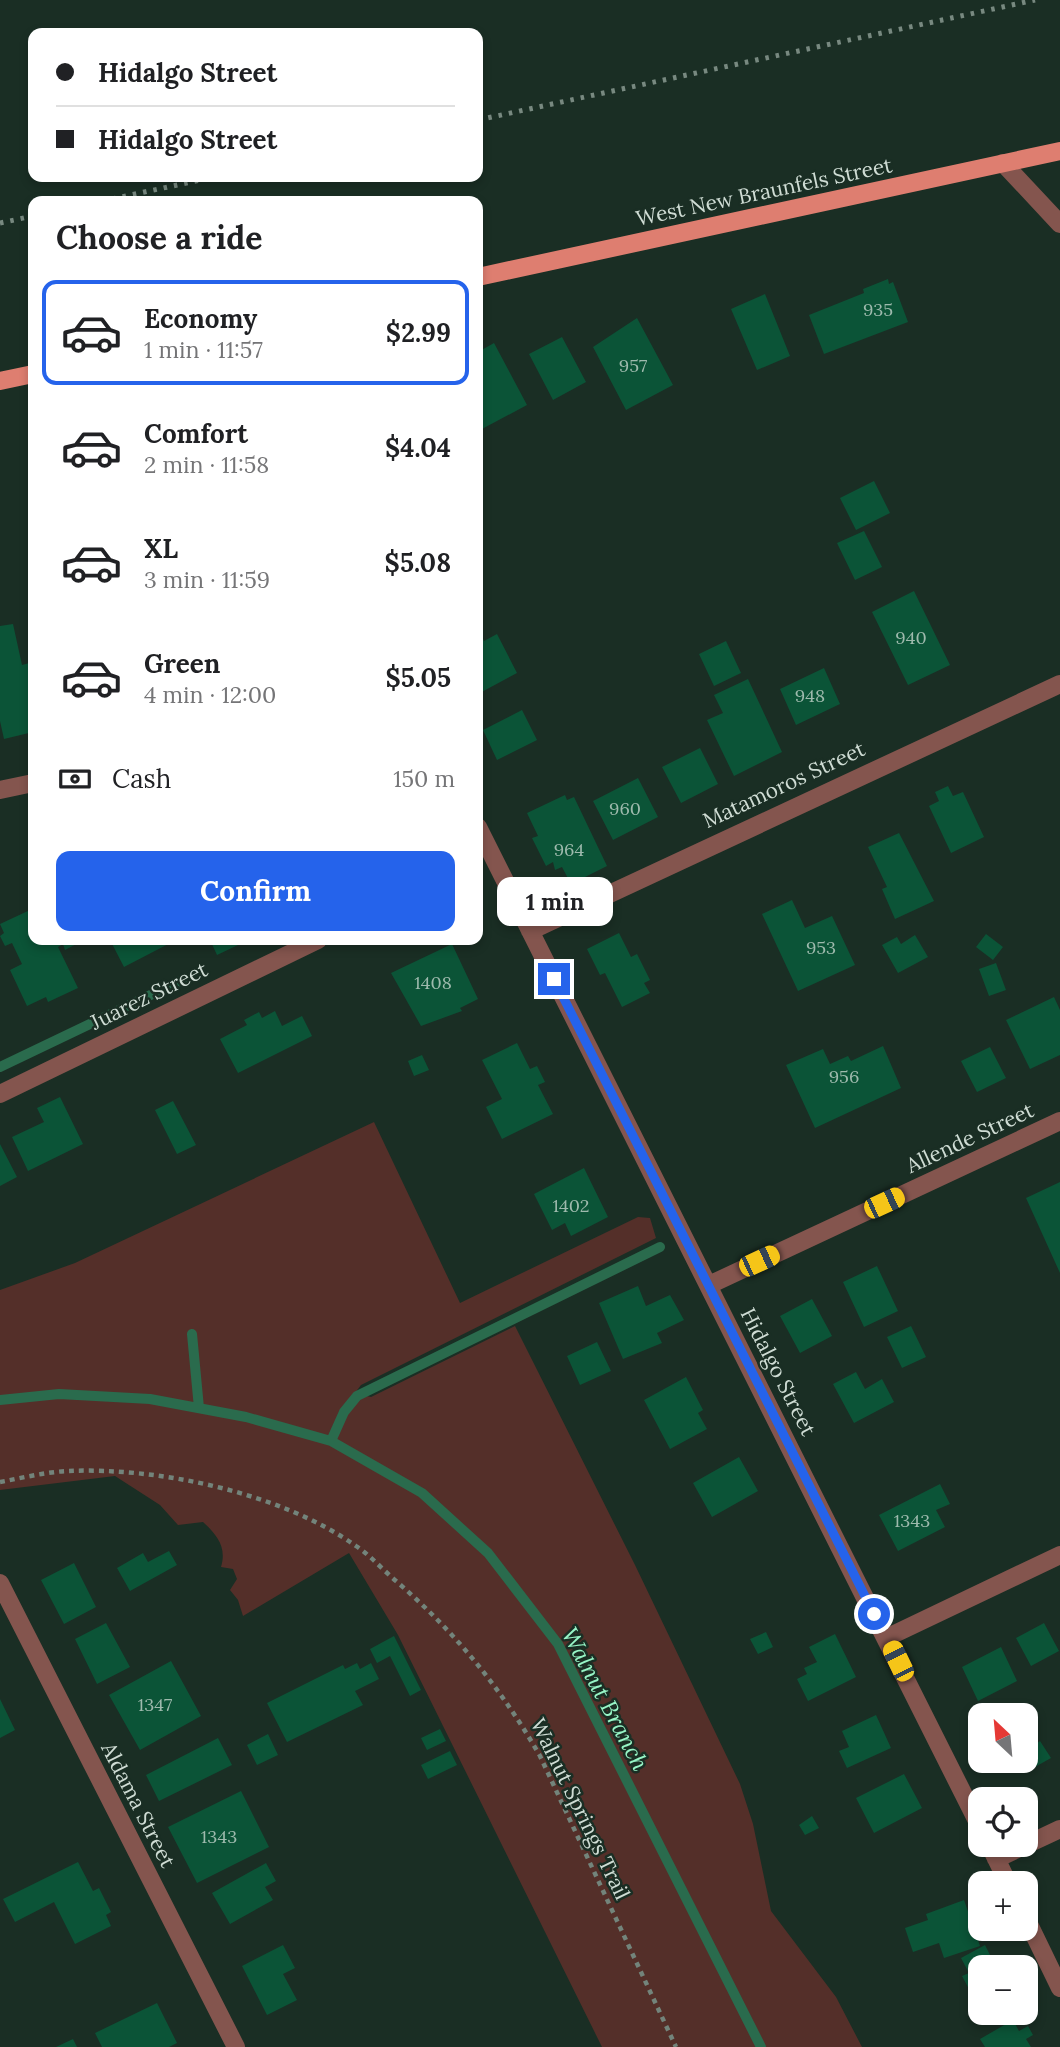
<!DOCTYPE html>
<meta charset="utf-8">
<style>
body{margin:0;font-family:Lora,serif;background:#f6f6f6;color:#202124;height:100vh;display:flex;flex-direction:column;font-size:26px;white-space:nowrap}
*{box-sizing:border-box;margin:0}
p{font-size:23px;color:#757577}
.icon{flex:none;width:38px;height:38px;fill:none;stroke:currentColor;stroke-width:2;stroke-linecap:round;stroke-linejoin:round}
.map{position:relative;flex:1;overflow:hidden}
.details{position:absolute;left:28px;top:196px;width:455px;height:749px;display:flex;flex-direction:column;background:#fff;border-radius:14px;box-shadow:0 4px 10px #0003}
.details>*{flex:none}
.guide{position:absolute;left:28px;top:28px;width:455px;height:154px;border-radius:14px;box-shadow:0 4px 10px #0003;display:grid;align-content:center;height:154px;padding:0 28px;background:#fff}
.needle{width:46px;rotate:334deg}
.tools{position:absolute;left:968px;top:1703px;display:grid;gap:14px}
.tools a{display:grid;place-items:center;width:70px;height:70px;border-radius:14px;background:#fff;box-shadow:0 4px 10px #0003;font-size:35px}
.end{position:absolute;width:32px;height:32px;margin:-16px;border:9px solid #2563eb;background:#fff;box-shadow:0 0 0 4px #fff}
.from{border-radius:50%}
.bubble{position:absolute;height:49px;border-radius:14px;background:#fff;box-shadow:0 4px 10px #0003;font-size:23px;font-weight:700;line-height:49px;text-align:center}
.car{position:absolute;width:21px;height:42px;margin:-21px -10px;border-radius:9px;box-shadow:0 0 5px 2px #0007;background:linear-gradient(#f5c518 24%,#345 0 40%,#f5c518 0 76%,#345 0 86%,#f5c518 0)}
.guide b{display:flex;align-items:center;gap:24px;height:66px;font-size:26px}
.guide b+b{border-top:2px solid #e0e0e0}
.guide i{width:18px;height:18px;background:#202124}
ul{padding:0;list-style:none}
li{display:flex;align-items:center;gap:21px;height:105px;margin:0 14px 10px;padding:0 14px;border:4px solid transparent;border-radius:14px}
li div{flex:1}
li b{display:block;font-size:26px}
li em{font-style:normal;font-weight:700}
li.on{border-color:#2563eb}
li>.icon{width:63px;height:63px;stroke-width:1.5}
h2{padding:0 28px;font-size:32px;line-height:84px}
.pay{display:flex;align-items:center;gap:18px;height:77px;padding:0 28px;font-size:26px}
.pay p{margin-inline-start:auto}
.primary-button{display:flex;gap:14px;margin-top:auto;padding:14px 28px}
.primary-button a{flex:1;height:80px;border-radius:14px;background:#2563eb;color:#fff;font-size:28px;font-weight:700;line-height:80px;text-align:center}
.map>svg:first-child{display:block}
.green{fill:#542f29}
.lines{fill:none;stroke-linecap:round;stroke-linejoin:round}
.stream{stroke:#2a6b4d;stroke-width:10}
.building{fill:#0b5437}
.path{stroke:#73847b;stroke-width:4.5;stroke-dasharray:5 5;stroke-linecap:butt}
.minor{stroke:#84554e;stroke-width:18}
.major{stroke:#de7e70;stroke-width:18}
.rail{stroke:#788980;stroke-width:5;stroke-dasharray:3.5 7;stroke-linecap:butt}
.route{stroke:#2563eb;stroke-width:9}
.labels{text-anchor:middle;stroke-width:5;stroke-linejoin:round;paint-order:stroke}
.number-label{font-size:18px;fill:#9ebaad}
.street-label{font-size:21px;fill:#cfdcd4;stroke:#1a2e24}
.water-label{font-size:23px;font-style:italic;fill:#97f5c6;stroke:#1a2e24}
</style>
<div class="map">
<svg width="1060" height="2047" viewBox="0 0 1060 2047">
<rect width="100%" height="100%" fill="#1a2e24"/>
<path class="green" d="M374 1122 460 1303 638 1217 650 1218 656 1238 361 1385 355 1393 371 1397 515 1326 635 1565 740 1784 753 1824 771 1911 836 1997 862 2047H602L398 1635 349 1553 243 1616 238 1600 230 1590 237 1579 233 1569 221 1567C227 1547 217 1535 203 1522L178 1525 160 1505 115 1476 0 1490V1290L75 1263Z"/>
<g class="lines">
<path class="stream" d="M0 1067 184 979
M192 1334 199 1408
M0 1400 59 1394 150 1399 246 1417 331 1441 422 1493 488 1553 558 1644 761 2047
M331 1441 344 1412 357 1396 660 1247"/>
</g>
<path class="building" d="M888 279 889 284 893 282 908 322 824 354 809 315 864 293 863 289Z
M765 294 790 356 757 370 731 309Z
M637 318 673 385 626 410 593 347Z
M562 337 586 382 553 400 529 354Z
M494 343 527 405 482 429 478 422V352Z
M874 481 890 513 856 530 840 498Z
M864 531 882 567 855 580 837 543Z
M914 591 950 665 908 685 872 612Z
M13 624 22 665 33 662V732L4 739 0 721V626Z
M478 628 484 641 497 634 517 673 478 694Z
M726 641 741 673 714 686 699 654Z
M824 668 840 704 796 725 780 689Z
M748 679 782 752 734 776 707 720 723 713 714 695Z
M522 710 537 740 497 760 483 730Z
M700 748 718 784 681 803 662 767Z
M638 778 658 817 613 840 593 801Z
M948 786 953 796 963 792 984 837 951 853 929 806 939 801 935 792Z
M565 795 567 800 574 797 607 866 571 884 562 867 555 870 553 862 546 866 532 838 538 836 527 813Z
M899 833 934 901 895 919 882 889 887 887 868 847Z
M792 900 805 928 832 916 855 965 798 991 762 914Z
M30 910 33 917V940H84L65 950 63 944 58 947 78 988 48 1002 46 997 27 1006 10 970 22 964 12 943 5 946 0 936 4 933 0 924Z
M619 933 631 957 637 954 650 980 644 983 650 993 622 1007 605 973 600 975 587 949Z
M986 934 1003 947 993 960 976 947Z
M915 935 928 957 898 973 882 945 897 937 901 944Z
M110 940H176L124 967Z
M210 940H235L238 945 217 955Z
M452 944 478 999 460 1008 462 1011 421 1026 391 973Z
M996 963 1006 990 989 996 979 969Z
M1054 997 1060 1010V1055L1030 1069 1006 1020Z
M275 1011 282 1026 302 1016 312 1036 238 1073 220 1039 247 1025 244 1020 259 1012 262 1018Z
M517 1043 530 1069 537 1066 545 1082 538 1085 553 1114 502 1139 486 1107 502 1099 482 1060Z
M883 1046 901 1088 815 1128 786 1065 823 1049 830 1064 848 1056 851 1061Z
M990 1047 1006 1078 977 1092 961 1061Z
M422 1055 429 1070 414 1076 408 1061Z
M60 1097 83 1144 28 1171 12 1137 44 1122 37 1108Z
M173 1101 196 1145 177 1154 155 1110Z
M0 1144 17 1177 0 1186Z
M584 1168 608 1217 571 1236 565 1223 552 1230 534 1194Z
M1060 1182V1273L1026 1198Z
M877 1266 898 1311 864 1327 843 1282Z
M638 1286 646 1306 670 1295 684 1320 657 1333 662 1343 623 1359 599 1303Z
M812 1299 832 1336 800 1353 780 1316Z
M911 1326 926 1357 902 1368 887 1337Z
M597 1342 611 1371 580 1385 567 1356Z
M856 1372 865 1389 882 1379 894 1402 854 1423 833 1384Z
M686 1377 703 1410 698 1413 707 1429 670 1449 644 1400Z
M739 1457 758 1491 712 1517 693 1483Z
M940 1484 950 1504 936 1510 945 1527 898 1551 879 1515Z
M169 1551 177 1565 130 1591 117 1568 143 1553 148 1562Z
M74 1563 96 1607 64 1624 41 1580Z
M106 1623 130 1667 97 1684 75 1639Z
M1044 1623 1059 1651 1031 1666 1016 1638Z
M766 1632 773 1647 758 1654 750 1639Z
M835 1634 856 1677 808 1701 797 1679 807 1674 804 1668 817 1662 809 1647Z
M394 1636 421 1690 410 1696 390 1656 377 1663 370 1649Z
M1001 1647 1017 1681 978 1701 962 1667Z
M171 1661 201 1716 140 1750 109 1695Z
M357 1663 360 1669 371 1663 379 1679 355 1691 363 1705 287 1742 267 1703 343 1665 345 1669Z
M0 1699 15 1730 0 1738Z
M876 1715 891 1748 847 1768 839 1751 849 1747 842 1731Z
M440 1729 446 1741 427 1750 421 1738Z
M268 1734 278 1755 257 1765 247 1745Z
M218 1738 232 1765 159 1801 146 1775Z
M1040 1741 1051 1758 1035 1767 1026 1751Z
M450 1751 457 1765 428 1779 421 1765Z
M904 1774 922 1808 874 1833 856 1798Z
M241 1791 269 1847 197 1883 168 1827Z
M812 1816 819 1828 805 1835 799 1825Z
M78 1862 93 1891 99 1888 111 1912 106 1915 111 1926 75 1944 54 1902 15 1922 3 1899Z
M266 1863 276 1881 265 1887 273 1900 230 1924 212 1893Z
M964 1900 980 1946 944 1958 939 1943 913 1952 905 1928 928 1920 926 1914Z
M283 1945 295 1968 283 1974 297 2000 267 2015 242 1966Z
M985 1945 996 1967H980V1991L977 1985 969 1989 962 1976 969 1973 961 1958Z
M157 2003 177 2043 169 2047H102L95 2033Z
M1013 2020 1019 2031 1028 2026 1033 2035 1026 2039 1031 2047H985L980 2039Z
M73 2039 77 2047H56Z"/>
<g class="lines">
<path class="path" d="M0 1482C22 1478 45 1472 68 1471 159 1467 281 1493 356 1546 371 1556 383 1570 396 1581 455 1632 501 1688 540 1756L676 2047"/>
<path class="minor" d="M1003 163 1060 224
M0 790 33 783
M478 827 980 1827
M530 931 1060 684
M0 1094 318 940
M709 1285 1060 1121
M0 1583 236 2047
M886 1638 1060 1555
M989 1844 1008 1883
M996 1859 1060 1829
M1026 1918 1060 1988"/>
<path class="major" d="M478 277 1060 151
M0 381 33 374"/>
<path class="rail" d="M478 120 1035 0
M102 201 215 177
M0 223 33 216"/>
</g>
<g class="lines">
<path class="route" d="M554 979 874 1614"/>
</g>
<g class="labels">
<g class="number-label">
<text x="878" y="316">935</text>
<text x="633" y="372">957</text>
<text x="911" y="644">940</text>
<text x="810" y="702">948</text>
<text x="625" y="815">960</text>
<text x="569" y="856">964</text>
<text x="821" y="954">953</text>
<text x="433" y="989">1408</text>
<text x="844" y="1083">956</text>
<text x="571" y="1212">1402</text>
<text x="912" y="1527">1343</text>
<text x="155" y="1711">1347</text>
<text x="219" y="1843">1343</text>
</g>
<g class="street-label">
<text transform="translate(764 192) rotate(-12)" y="7">West New Braunfels Street</text>
<text transform="translate(784 785) rotate(-25)" y="7">Matamoros Street</text>
<text transform="translate(149 996) rotate(-26)" y="7">Juarez Street</text>
<text transform="translate(970 1138) rotate(-25)" y="7">Allende Street</text>
<text transform="translate(778 1372) rotate(63)" y="7">Hidalgo Street</text>
<text transform="translate(138 1805) rotate(63)" y="7">Aldama Street</text>
<text transform="translate(580 1809) rotate(64)" y="7">Walnut Springs Trail</text>
</g>
<g class="water-label">
<text transform="translate(605 1699) rotate(62)" y="8">Walnut Branch</text>
</g>
</g>
</svg>
<div class="tools">
<a><svg class="needle" viewBox="-14 -14 28 28"><path d="M0-13l5 13h-10z" fill="#e53935"/><path d="M0 13l5-13h-10z" fill="#757577"/></svg></a>
<a><svg class="icon" aria-label="locate" viewBox="0 0 24 24"><circle cx="12" cy="12" r="6"/><path d="M12 2v4M12 18v4M2 12h4M18 12h4"/></svg></a>
<a>+</a>
<a>−</a>
</div>
<i class="end from" style="left:874px;top:1614px"></i>
<i class="end" style="left:554px;top:979px"></i>
<div class="bubble" style="left:497px;top:877px;width:116px">1 min</div>
<i class="car" style="left:884px;top:1203px;rotate:65deg"></i>
<i class="car" style="left:759px;top:1261px;rotate:65deg"></i>
<i class="car" style="left:898px;top:1661px;rotate:334deg"></i>
<div class="guide">
<b><i class="from"></i>Hidalgo Street</b>
<b><i></i>Hidalgo Street</b>
</div>
<section class="details">
<h2>Choose a ride</h2>
<ul>
<li class="on"><svg class="icon" aria-label="car" viewBox="0 0 24 24"><path d="M5 17H2v-5l4-1 3-4h7l3 4 3 1v5h-3M9 17h6M6 11h13"/><circle cx="7" cy="17" r="2"/><circle cx="17" cy="17" r="2"/></svg><div><b>Economy</b><p>1 min · 11:57</p></div><em>$2.99</em></li>
<li><svg class="icon" aria-label="car" viewBox="0 0 24 24"><path d="M5 17H2v-5l4-1 3-4h7l3 4 3 1v5h-3M9 17h6M6 11h13"/><circle cx="7" cy="17" r="2"/><circle cx="17" cy="17" r="2"/></svg><div><b>Comfort</b><p>2 min · 11:58</p></div><em>$4.04</em></li>
<li><svg class="icon" aria-label="car" viewBox="0 0 24 24"><path d="M5 17H2v-5l4-1 3-4h7l3 4 3 1v5h-3M9 17h6M6 11h13"/><circle cx="7" cy="17" r="2"/><circle cx="17" cy="17" r="2"/></svg><div><b>XL</b><p>3 min · 11:59</p></div><em>$5.08</em></li>
<li><svg class="icon" aria-label="car" viewBox="0 0 24 24"><path d="M5 17H2v-5l4-1 3-4h7l3 4 3 1v5h-3M9 17h6M6 11h13"/><circle cx="7" cy="17" r="2"/><circle cx="17" cy="17" r="2"/></svg><div><b>Green</b><p>4 min · 12:00</p></div><em>$5.05</em></li>
</ul>
<div class="pay"><svg class="icon" aria-label="cash" viewBox="0 0 24 24"><path d="M3 7h18v10H3z"/><circle cx="12" cy="12" r="2"/></svg>Cash<p>150 m</p></div>
<div class="primary-button"><a>Confirm</a></div>
</section>
</div>
